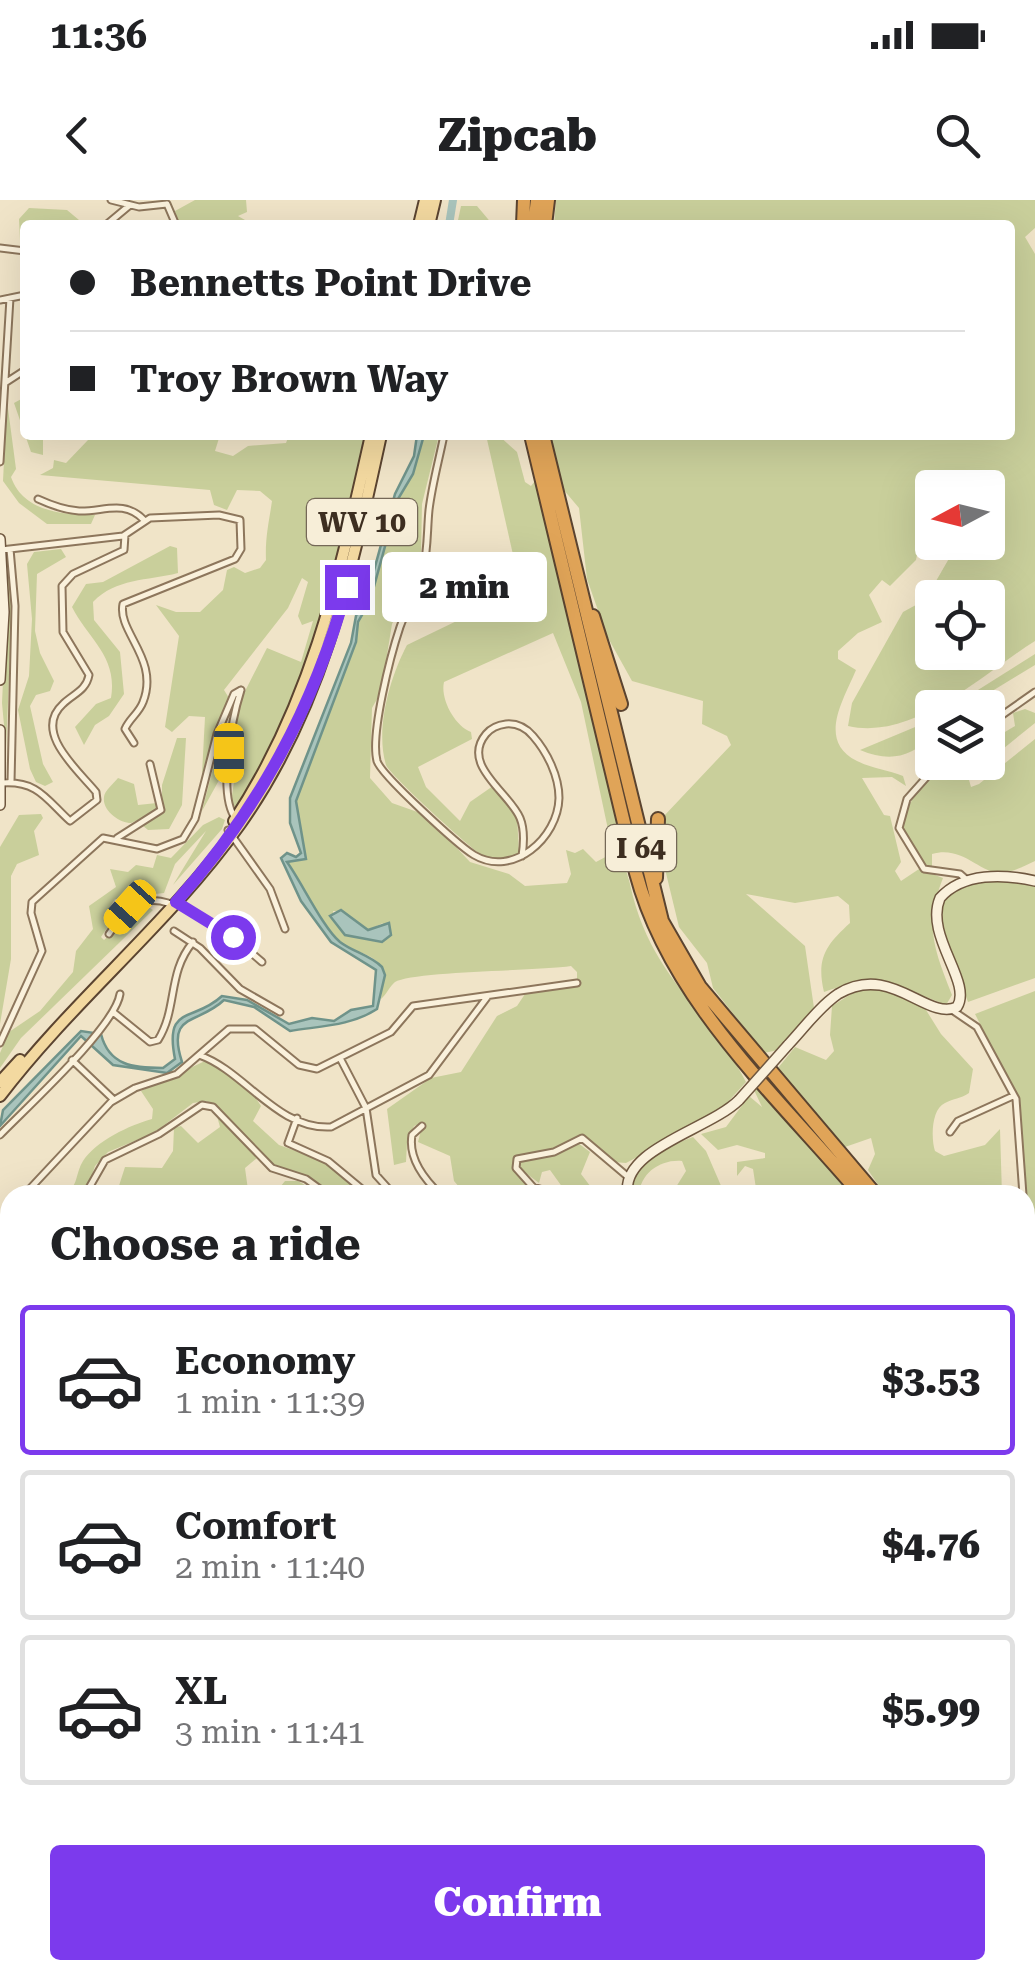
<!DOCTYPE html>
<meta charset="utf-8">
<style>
body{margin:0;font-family:"Roboto Serif",serif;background:#f6f6f6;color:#202124;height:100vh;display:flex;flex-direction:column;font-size:38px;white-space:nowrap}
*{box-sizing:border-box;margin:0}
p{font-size:32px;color:#757577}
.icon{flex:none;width:55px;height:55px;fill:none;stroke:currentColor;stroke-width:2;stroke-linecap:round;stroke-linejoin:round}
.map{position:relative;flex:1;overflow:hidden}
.panel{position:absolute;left:0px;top:985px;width:1035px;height:795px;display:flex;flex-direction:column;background:#fff;border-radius:30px 30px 0 0;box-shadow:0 10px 40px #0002}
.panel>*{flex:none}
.hud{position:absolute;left:20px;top:20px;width:995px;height:220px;border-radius:10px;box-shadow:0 10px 40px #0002;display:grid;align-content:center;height:220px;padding:0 50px;background:#fff}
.needle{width:65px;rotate:263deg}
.tools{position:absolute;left:915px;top:270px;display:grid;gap:20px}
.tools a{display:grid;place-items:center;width:90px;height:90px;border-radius:10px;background:#fff;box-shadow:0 10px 40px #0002;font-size:50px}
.end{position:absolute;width:45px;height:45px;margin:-22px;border:12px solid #7c3aed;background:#fff;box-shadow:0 0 0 5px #fff}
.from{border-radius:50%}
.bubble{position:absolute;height:70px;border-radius:10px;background:#fff;box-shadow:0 10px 40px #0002;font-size:32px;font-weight:800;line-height:70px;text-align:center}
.car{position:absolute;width:30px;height:60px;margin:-30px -15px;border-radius:12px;box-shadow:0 0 8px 2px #0007;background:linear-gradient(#f5c518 24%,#345 0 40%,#f5c518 0 76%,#345 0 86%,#f5c518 0)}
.hud b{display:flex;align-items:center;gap:35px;height:95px;font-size:38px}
.hud b+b{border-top:2px solid #e0e0e0}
.hud i{width:25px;height:25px;background:#202124}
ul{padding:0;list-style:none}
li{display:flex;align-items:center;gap:30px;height:150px;margin:0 20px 15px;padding:0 30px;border:5px solid #e0e0e0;border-radius:10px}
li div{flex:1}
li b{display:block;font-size:38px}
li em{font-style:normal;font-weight:800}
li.active{border-color:#7c3aed}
li>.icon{width:90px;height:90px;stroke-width:1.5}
h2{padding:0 50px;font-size:45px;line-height:120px}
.button{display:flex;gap:20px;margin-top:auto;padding:20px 50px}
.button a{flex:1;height:115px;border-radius:10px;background:#7c3aed;color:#fff;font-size:40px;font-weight:800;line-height:115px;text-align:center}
.status{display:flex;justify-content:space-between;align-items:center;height:70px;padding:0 50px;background:#fff;direction:ltr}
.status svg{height:28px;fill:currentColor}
header{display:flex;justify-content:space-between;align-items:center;height:130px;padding:0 50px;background:#fff;font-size:45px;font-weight:800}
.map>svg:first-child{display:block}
.green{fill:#c9cf9b;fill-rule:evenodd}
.water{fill:#a9c4bc;stroke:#6f938a;stroke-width:2.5}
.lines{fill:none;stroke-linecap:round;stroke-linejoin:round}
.stream{stroke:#6f938a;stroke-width:2.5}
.river{stroke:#a9c4bc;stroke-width:8}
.street-casing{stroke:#8d765c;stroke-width:9}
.secondary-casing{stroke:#6f573f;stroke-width:12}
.primary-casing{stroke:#5b4430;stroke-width:14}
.highway-casing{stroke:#5b4430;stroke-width:16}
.street{stroke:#faf1dc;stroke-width:5}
.secondary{stroke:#faf1dc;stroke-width:9}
.primary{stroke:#f3d9a0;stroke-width:10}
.highway{stroke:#e0a458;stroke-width:12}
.secondary-bridge-casing{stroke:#6f573f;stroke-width:12;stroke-linecap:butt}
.secondary-bridge{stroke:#faf1dc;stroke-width:9}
.route{stroke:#7c3aed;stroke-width:12}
.labels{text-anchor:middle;stroke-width:10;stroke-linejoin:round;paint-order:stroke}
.shield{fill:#f7eed8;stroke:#756857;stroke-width:2.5}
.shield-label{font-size:28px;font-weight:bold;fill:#3d2e20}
</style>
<div class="status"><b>11:36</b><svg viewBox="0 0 49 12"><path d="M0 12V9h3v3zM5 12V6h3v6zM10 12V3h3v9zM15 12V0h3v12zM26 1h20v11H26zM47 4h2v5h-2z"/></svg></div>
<header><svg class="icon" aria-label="back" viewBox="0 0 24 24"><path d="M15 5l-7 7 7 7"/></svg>Zipcab<svg class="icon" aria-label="search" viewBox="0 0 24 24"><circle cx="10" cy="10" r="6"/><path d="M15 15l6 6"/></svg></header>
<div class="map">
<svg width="1035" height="1780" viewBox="0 0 1035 1780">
<rect width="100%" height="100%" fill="#f0e4c8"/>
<path class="green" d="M195 0H246L247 12 238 16 245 20 240 25H179L175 11Z
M556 0H1035V28L1025 37 1035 54V441C982 474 915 541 848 526L852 503 903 412 925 400 958 343 988 342V288H932V327L921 335 916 360 890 386 882 380 869 395 882 422 858 433 838 451V459L856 470C843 501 817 541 857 561 871 568 888 570 903 576L906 586 892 577 862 578 884 615 890 616 901 662 895 671 901 681 919 669 943 678C924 726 934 749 952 795L946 805C895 785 879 772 824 792 816 758 826 745 850 723L849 705 838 696 795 703 746 694 805 746 814 808 778 850 764 853 713 788 707 763 679 727 665 669 669 642 662 630 664 616 731 545 727 536 702 524 703 501 632 481 607 436 587 379 579 308 563 289 550 235H1010V25H554ZM932 398H988V452H932Z
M461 6H477L493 25H457Z
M29 8 67 10 85 25H62L53 20 25 25V40H20L19 19Z
M25 197V235H50L43 240V255L31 252 14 203Z
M7 201 16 269 11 277C23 312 64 315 95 315L91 324H47L19 303 3 281Z
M87 235H220L215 251 233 256 248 246 286 243 289 235H365L321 427 278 538 236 609 231 602 235 575 231 543 239 503 267 448 301 462 313 421 302 425 298 416 308 382 302 378 288 408 224 490 229 498 202 574 205 517 189 516 172 532 165 527 179 436 156 405 176 412H200L223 390 227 370 234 367 245 373 260 368 266 360C265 338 269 322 272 301L260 291 237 290 227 310 214 305 210 290 40 275 53 268 54 260 66 263 88 240Z
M424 235H439L422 304 421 355 414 381 392 424 381 492 372 508 370 578 392 603 426 615 470 662 509 674 525 686 567 683 571 674 566 650 575 653 583 649 596 662 613 653 581 502 553 433 444 482C440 499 455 526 471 532L472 539 418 567 426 587 460 621 470 602 493 586 517 616 519 653C507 659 495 660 482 655 474 652 389 574 386 565 375 529 390 477 407 445L521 390 486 235H498L517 252 525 282 531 286 535 281 626 654C623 664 627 673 630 684 650 778 707 806 746 882L716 915 626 963 614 962 581 935 553 949 516 958 515 971 527 984 514 990 537 995H466L454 981 450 956 418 942 423 923 414 926 407 943 406 962 394 965 387 909 431 878 461 872 497 816 517 806 525 794 577 786V772L571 766C538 771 412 771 395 782 390 786 386 795 381 799 381 789 387 777 382 768 374 752 349 752 337 739 318 720 304 684 287 662L306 659 296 601 356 442 358 422 370 401 398 299 413 274ZM333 711H342L368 730 383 723 374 737 349 736 334 722Z
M170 346 177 348 178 373C147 381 116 378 93 402L94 420 120 452 124 494 109 516 95 525 84 545 75 527 96 504 111 498C118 456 88 439 72 407L86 384 103 382Z
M61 349 66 357 37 374 35 431 40 453 54 481 50 491 36 495 30 506 43 564 53 582 45 586 36 582 30 569 18 510 29 476 32 419 27 364 34 352Z
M8 371 12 411 6 547 2 503Z
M1035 454V465L966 507H951Z
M1025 509 1035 513V523L988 561V542L1015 526 1013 513Z
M932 520V536C910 558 889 562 860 550Z
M224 526 223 573 202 611Z
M177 538H186L182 605 169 629 148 630 142 625 162 613V585Z
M1035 539V661C1026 665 1013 672 1003 673 980 675 964 645 932 654V667L925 665 901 627C912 584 943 563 986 563L969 580 971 587 979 584Z
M118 578 134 584 138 605 157 603 158 611 131 623C120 623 102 611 104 597 104 591 114 583 118 578Z
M41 614 43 618 34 631 39 655 17 664 11 676V759L0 824V647L19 615Z
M219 617 225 620 222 629 173 685 206 631 175 664 164 693 145 695 137 681 130 687V701L115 699 105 715 112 721 101 737 104 740 144 704 153 710 21 838 0 868V853L9 832 40 811 73 772 76 751 93 729 89 706 116 687 110 669 128 672 136 665 153 668 157 655 171 658 203 625Z
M1003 680 1035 683V778L968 802 943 737 942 702 956 687Z
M879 788 921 802 941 834 973 869 969 893C960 899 954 898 945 903 931 909 931 939 935 951L944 956 985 945 1000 929 1002 995H885L868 970 875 954 871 938 845 947 778 868 795 847 826 860 834 851 830 835 832 806 856 791Z
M1035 791V1021L1024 989 1016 895 975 814Z
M205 861C227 868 249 887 261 906L253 921 279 945 324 961 364 995H332L314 980 273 966 217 906 206 901 193 903 154 933 108 952 95 966 87 990 64 995C79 986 75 974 83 961 96 941 130 925 152 919L153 909 141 891Z
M758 886 854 995H757L753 969 745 966 737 976V962L765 958V953L737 945 718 950 701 934 726 927 749 896 762 907 754 890Z
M217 916 257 958 245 968 248 990 265 987 276 992 285 981H298L322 995H116L125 967 162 968 173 951 174 928 181 926 198 943 220 927Z
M693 937 706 951 722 988 708 995H671L686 971 682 961C661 959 640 973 639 995H631C626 961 667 947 693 937Z
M578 943 590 952 581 974 597 995H568L550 970 542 972 539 983 519 968 522 959Z
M1035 1059V1141L1025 1145V1069Z
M10 1172V1398L0 1396V1174Z
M1035 1235V1780H740L733 1770H1025V1244Z
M0 1625H10V1716L0 1724Z
M0 1736 10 1752V1770H48L52 1777 0 1780Z
M248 1770H561L559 1780H259Z"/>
<path class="water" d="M417 235H424L413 274 398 299 370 401 358 422 356 442 296 601 306 659 287 662C301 681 323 728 340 742 353 752 370 755 382 767L385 775 377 809C351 826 320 826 290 831L254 807 224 800C198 825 166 812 182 862L167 873 113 865 81 836 0 926 3 910 81 831 101 834C109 866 134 868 163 868L175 859C164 804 193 823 222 796L247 800 289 824 312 818 334 821 351 810 373 806 376 770 331 742 301 701 281 658 287 653 296 657 301 653 290 623V598L351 443 356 416 368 392 395 294 414 256Z
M341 710 368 730 389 723 391 735 382 742 345 735 330 716Z"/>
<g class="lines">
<path class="stream" d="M0 1350 10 1346
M0 1358 10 1364
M648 1780 649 1770"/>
<path class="river" d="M449 25 453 0"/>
<g class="street-casing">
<path id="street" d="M111 0 139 7 167 4
M167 4 176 25
M106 25 130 5
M0 48 25 51
M0 100 25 95
M5 183 25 170
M444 235C439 260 432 285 429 310 427 330 428 350 423 370 418 390 407 407 400 427 391 454 370 534 377 561 381 575 459 646 474 655 513 678 558 638 559 598 559 576 547 552 533 536 526 528 517 523 506 524 498 525 491 528 486 534 460 565 510 593 520 618 525 630 524 643 522 656
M0 262 10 98
M38 299C51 305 66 310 79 311 103 312 124 299 144 320
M10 349 15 406 11 582
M1 350 123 336 150 318 219 315 240 320 241 349 235 359 123 404C117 432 160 459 143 502 139 513 129 519 125 529L134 543
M988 525 1035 492
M940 562 907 599 899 628 924 669 960 674 968 681
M3 583C38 581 46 599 70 621L97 600 96 592C79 571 32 532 63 504 73 494 86 491 89 475L63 432 62 386 73 374 124 350 125 335
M236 619C217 596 232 518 241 490
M228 630 270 689 285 729
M117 638 161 610 150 564
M179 703 233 737 262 762
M174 731 200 748 240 789 280 812
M109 734C124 711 139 694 168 703
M952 810 977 827 1016 899 1023 995
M113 812 150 842 158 840C178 808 167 773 193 742
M0 843 42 751 31 713 32 702 103 638 157 649 183 639 195 619 217 534 234 494 241 490
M199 855C245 871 277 930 331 927L429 875 488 796
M340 858 366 908 376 975 394 995
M72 860 113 899
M297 918 288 943 328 961 369 995
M422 926 412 935C408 958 425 980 441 995
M950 932 958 921 1013 896
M0 935C26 908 115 827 120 794
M24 995 111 902 135 888 177 874 229 829H255L299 865 317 869 391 832 413 806 577 783
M85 995 105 960 159 934 202 905 213 907 272 968 306 979 328 995
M560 995 533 987 516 968 517 959 554 952 582 938 627 976
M1025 1000 1033 1030 1025 1042
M0 1024 10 1012
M0 1129 10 1126
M0 1172 10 1169
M1025 1190 1035 1187
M0 1398 10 1402
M59 1770 62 1780
M92 1770 97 1780
M187 1770 189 1780
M620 1770 626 1780
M606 1780 617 1770"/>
</g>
<g class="secondary-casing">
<path id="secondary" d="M0 339 4 412 0 480
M0 530V605
M788 845C804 828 819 807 838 794 891 762 926 821 957 807 973 782 924 736 940 698 963 672 1004 674 1035 681
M628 995C619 949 709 930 739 900
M0 1527 10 1465"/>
</g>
<g class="primary-casing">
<path id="primary" d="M419 25 425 0
M429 25 435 0
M234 621C313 502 340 372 371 235
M0 882 20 860
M0 896C73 800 170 723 240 624 323 507 351 372 381 235"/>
</g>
<g class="highway-casing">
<path id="highway" d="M523 25 524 0
M534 25 537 0
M545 25 548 0
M531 235 636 673C670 801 777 896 861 995
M543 235 662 721 700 787 876 995
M593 416 621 504
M656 678 658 619
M709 1780 715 1770
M722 1780 727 1770"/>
</g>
<use href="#street" class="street"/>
<use href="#secondary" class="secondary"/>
<use href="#primary" class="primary"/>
<use href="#highway" class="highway"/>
<g class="secondary-bridge-casing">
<path id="secondary-bridge" d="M739 900 788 845"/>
</g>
<use href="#secondary-bridge" class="secondary-bridge"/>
</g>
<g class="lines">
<path class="route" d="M233 737 176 702C259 609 314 507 347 387"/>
</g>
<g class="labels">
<g class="shield">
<rect x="307" y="299" width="110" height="46" rx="8"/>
<rect x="606" y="625" width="70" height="46" rx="8"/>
</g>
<g class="shield-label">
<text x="362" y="332">WV 10</text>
<text x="641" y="658">I 64</text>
</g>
</g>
</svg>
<div class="tools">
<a><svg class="needle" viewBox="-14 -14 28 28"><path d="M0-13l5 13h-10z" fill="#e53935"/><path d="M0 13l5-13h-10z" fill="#757577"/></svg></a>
<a><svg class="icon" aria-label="locate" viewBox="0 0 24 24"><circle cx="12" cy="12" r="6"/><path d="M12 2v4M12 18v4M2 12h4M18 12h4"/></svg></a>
<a><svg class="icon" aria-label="layers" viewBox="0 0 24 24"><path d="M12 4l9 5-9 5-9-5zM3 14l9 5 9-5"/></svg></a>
</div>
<i class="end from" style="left:233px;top:737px"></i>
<i class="end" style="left:347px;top:387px"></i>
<div class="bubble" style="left:382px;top:352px;width:165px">2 min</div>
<i class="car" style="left:229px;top:553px;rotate:180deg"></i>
<i class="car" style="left:130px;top:707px;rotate:222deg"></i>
<div class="hud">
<b><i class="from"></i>Bennetts Point Drive</b>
<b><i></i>Troy Brown Way</b>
</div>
<section class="panel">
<h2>Choose a ride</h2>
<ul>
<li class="active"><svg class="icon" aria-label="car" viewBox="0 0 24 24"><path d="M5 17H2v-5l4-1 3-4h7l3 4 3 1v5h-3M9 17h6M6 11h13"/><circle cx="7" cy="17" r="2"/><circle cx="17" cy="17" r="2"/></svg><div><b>Economy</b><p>1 min · 11:39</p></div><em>$3.53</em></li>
<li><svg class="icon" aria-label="car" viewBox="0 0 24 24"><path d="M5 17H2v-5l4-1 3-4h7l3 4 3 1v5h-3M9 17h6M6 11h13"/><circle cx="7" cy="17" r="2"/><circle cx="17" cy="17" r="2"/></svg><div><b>Comfort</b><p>2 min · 11:40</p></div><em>$4.76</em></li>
<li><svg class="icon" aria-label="car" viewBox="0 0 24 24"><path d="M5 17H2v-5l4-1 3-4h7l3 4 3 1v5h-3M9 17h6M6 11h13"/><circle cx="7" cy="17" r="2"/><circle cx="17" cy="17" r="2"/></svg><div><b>XL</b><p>3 min · 11:41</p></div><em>$5.99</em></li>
</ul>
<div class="button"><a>Confirm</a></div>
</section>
</div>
